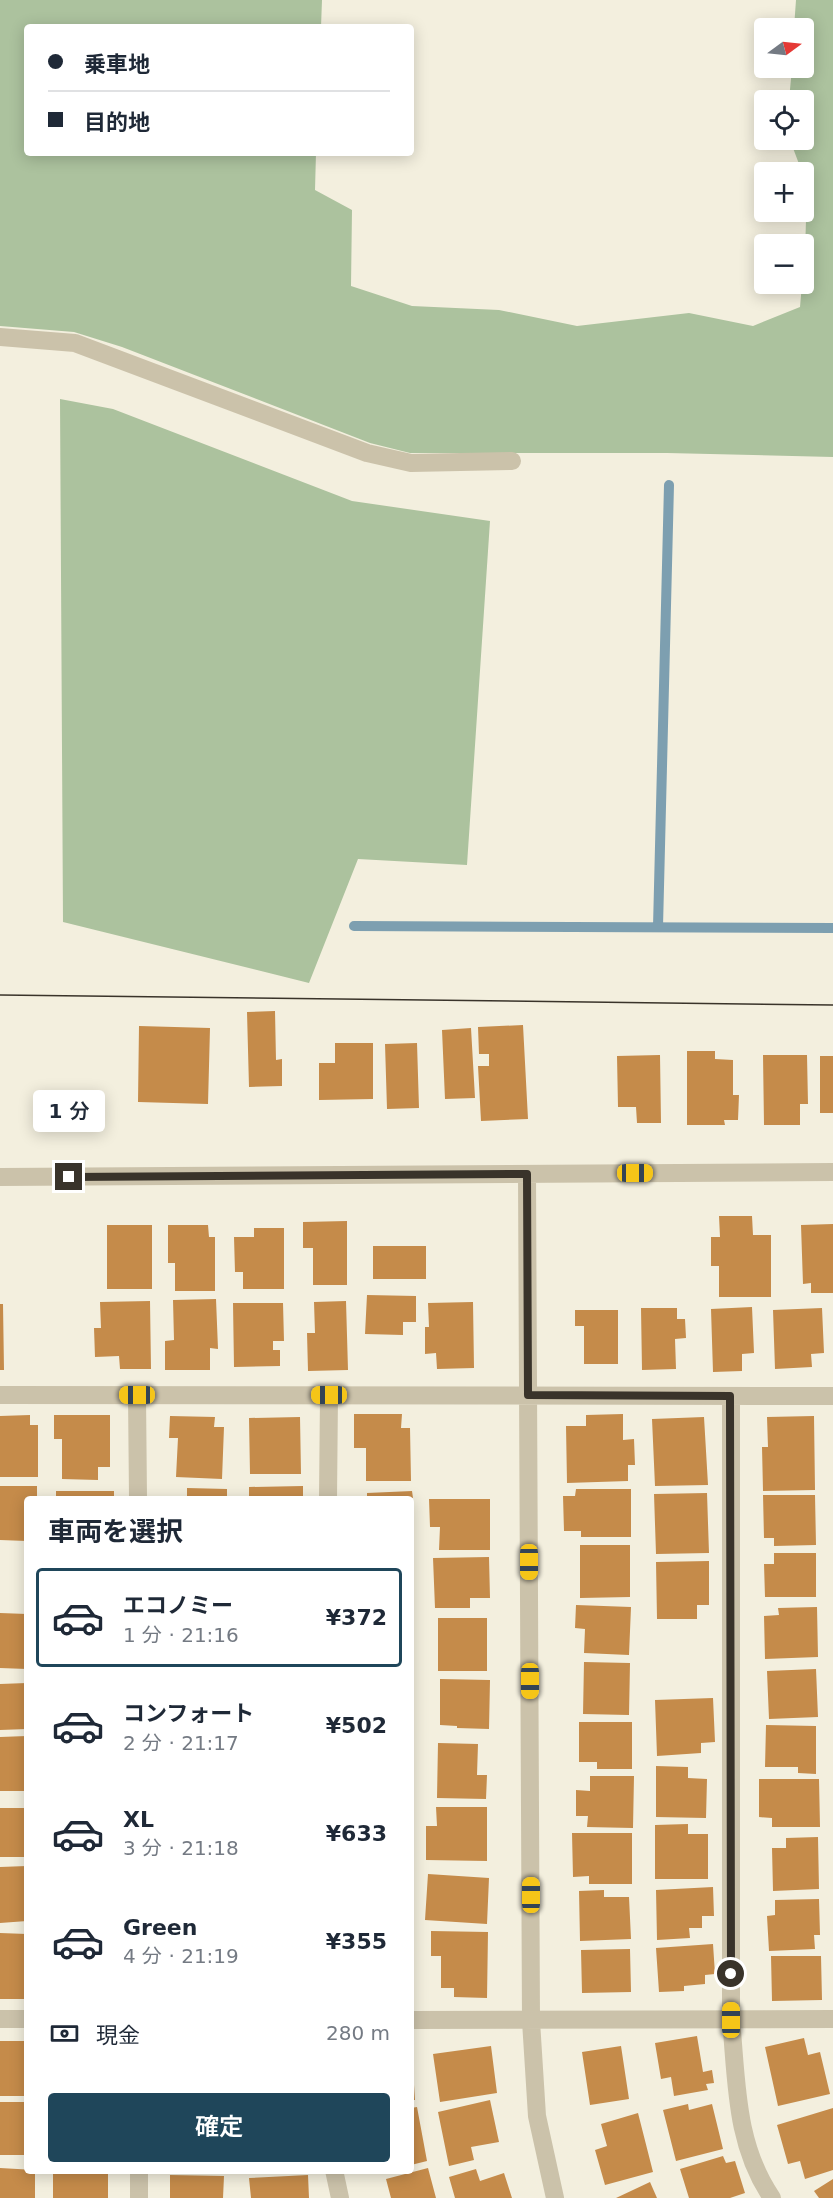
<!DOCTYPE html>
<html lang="ja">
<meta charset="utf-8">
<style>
body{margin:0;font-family:"DejaVu Sans","Noto Sans JP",sans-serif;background:#f6f6f7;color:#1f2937;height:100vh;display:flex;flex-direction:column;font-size:22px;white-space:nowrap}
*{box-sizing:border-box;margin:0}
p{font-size:20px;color:#747a83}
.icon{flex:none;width:33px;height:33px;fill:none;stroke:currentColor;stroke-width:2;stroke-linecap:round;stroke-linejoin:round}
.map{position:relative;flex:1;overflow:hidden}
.side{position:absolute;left:24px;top:1496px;width:390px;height:678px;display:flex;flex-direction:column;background:#fff;border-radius:6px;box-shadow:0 3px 15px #0003}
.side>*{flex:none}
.hud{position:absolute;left:24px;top:24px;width:390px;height:132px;border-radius:6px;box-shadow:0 3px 15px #0003;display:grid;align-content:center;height:132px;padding:0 24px;background:#fff}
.needle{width:39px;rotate:75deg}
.buttons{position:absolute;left:754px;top:18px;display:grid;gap:12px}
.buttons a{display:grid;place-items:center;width:60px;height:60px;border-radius:6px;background:#fff;box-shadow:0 3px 15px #0003;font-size:30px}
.end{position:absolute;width:27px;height:27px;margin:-14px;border:8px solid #39332a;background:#fff;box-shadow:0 0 0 3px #fff}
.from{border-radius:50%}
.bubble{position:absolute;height:42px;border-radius:6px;background:#fff;box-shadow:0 3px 15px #0003;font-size:20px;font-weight:600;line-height:42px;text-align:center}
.car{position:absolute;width:18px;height:36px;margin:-18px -9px;border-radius:8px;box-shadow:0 0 4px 2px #0007;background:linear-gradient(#f5c518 24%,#345 0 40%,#f5c518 0 76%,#345 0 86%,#f5c518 0)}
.hud b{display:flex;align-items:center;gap:21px;height:57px;font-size:22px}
.hud b+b{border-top:2px solid #e0e1e3}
.hud i{width:15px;height:15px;background:#1f2937}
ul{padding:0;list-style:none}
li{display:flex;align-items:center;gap:18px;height:99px;margin:0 12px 9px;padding:0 12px;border:3px solid transparent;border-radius:6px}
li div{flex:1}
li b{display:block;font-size:22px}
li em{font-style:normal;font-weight:600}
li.on{border-color:#1f465a}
li>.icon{width:54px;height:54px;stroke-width:1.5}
h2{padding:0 24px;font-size:27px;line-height:72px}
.pay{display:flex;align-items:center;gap:15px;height:66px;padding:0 24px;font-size:22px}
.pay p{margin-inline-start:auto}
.button{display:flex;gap:12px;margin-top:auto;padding:12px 24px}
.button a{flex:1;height:69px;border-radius:6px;background:#1f465a;color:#fff;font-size:24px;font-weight:600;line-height:69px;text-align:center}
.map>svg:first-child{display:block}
.green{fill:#acc29e}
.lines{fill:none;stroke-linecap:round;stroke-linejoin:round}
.stream{stroke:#7d9fb0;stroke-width:10}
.building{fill:#c58b4a}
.minor{stroke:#cbc2aa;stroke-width:18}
.tram{stroke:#39332a;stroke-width:1.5}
.route{stroke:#39332a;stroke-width:8}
</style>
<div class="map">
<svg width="833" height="2198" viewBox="0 0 833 2198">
<rect width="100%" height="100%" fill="#f3efde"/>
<path class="green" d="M0 0H322L321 27H27V153H316L315 190 352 210 351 286 412 306 499 310 577 326 689 313 753 326 800 307 802 284H804L807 188 804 172H802L790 140H804V100H789L792 68H804V28H794L796 0H833V457L667 453H410L370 443 122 347 74 332 0 326Z
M60 399 113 409 352 501 490 521 467 865 358 859 309 983 63 922Z"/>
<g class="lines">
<path class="stream" d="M354 926 833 928
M658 927 669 485"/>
</g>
<path class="building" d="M275 1011 276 1060 282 1059V1086L249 1087 247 1012Z
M523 1025 528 1119 481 1121 478 1066H489V1054H479L478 1027Z
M139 1026 210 1028 208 1104 138 1102Z
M471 1028 475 1098 445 1099 442 1030Z
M335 1043H373V1099L319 1100V1063H335Z
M417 1043 419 1108 387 1109 385 1044Z
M687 1051H715V1059L733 1060V1095H739L738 1120H724L725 1125H687Z
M660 1055 661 1123H637L636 1107H618L617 1056Z
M763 1055H807L808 1104H800V1125H764Z
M820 1056H833V1113H820Z
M719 1216H752L753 1235H771V1297H719V1266H711V1237H720Z
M347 1221V1285H313V1248H303V1222Z
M833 1224V1293H811V1283L803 1284 801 1225Z
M107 1225H152V1289H107Z
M168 1225H208L209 1237H215V1291H175V1263H168Z
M254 1228H284V1289H243V1272H235L234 1237H254Z
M373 1246H426V1279H373Z
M367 1295 416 1296V1322H403V1335L365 1334Z
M216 1299 218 1349 210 1348V1370H165V1341L174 1340 173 1300Z
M150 1301 151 1369H120L119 1356 95 1357 94 1328H101L100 1302Z
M346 1301 348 1370 308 1371 307 1333H315L314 1302Z
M473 1302 474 1368 437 1369 436 1353 425 1354V1327H429L428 1303Z
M233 1303H283L284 1341H273V1350H280V1366L234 1367Z
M0 1304H3L4 1370H0Z
M752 1307 754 1353 742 1354V1371L713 1372 711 1309Z
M641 1308H677V1319H685L686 1338 675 1339 676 1369 642 1370Z
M822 1308 824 1353 811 1354 812 1367 775 1369 773 1310Z
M575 1310H618V1364H584V1326H575Z
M354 1414H402L401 1428H410L411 1481H366V1448H354Z
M623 1414V1440L634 1439 635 1465H628V1481L567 1483 566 1426H586V1415Z
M30 1415V1425H38V1477H0V1416Z
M54 1415H110V1467H98V1480L62 1479V1439H54Z
M170 1416 215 1417 214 1427H224L222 1479 176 1477 178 1438H169Z
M814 1416 815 1490 763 1491 762 1447H768L767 1417Z
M300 1417 301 1474H250L249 1418Z
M704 1417 708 1485 655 1486 652 1419Z
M0 1486H37V1498H27V1541L0 1540Z
M303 1486V1498H249V1487Z
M187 1488 227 1489V1498H187Z
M576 1489H631V1537H581V1531H564L563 1496H575Z
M56 1491H114V1498H56Z
M412 1491 413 1498H367V1493Z
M707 1493 709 1553 656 1554 654 1494Z
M763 1495H815L816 1545 774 1546V1538H764Z
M429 1499H490V1550H439L440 1527H430Z
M411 1508H413L414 1548 411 1549Z
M580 1545H630V1597L580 1598Z
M774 1553H816V1597H765L764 1564H774Z
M489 1557 490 1598H470V1608H435L433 1558Z
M709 1561V1605H697V1619H657L656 1562Z
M576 1605 631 1607 629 1655 584 1653 585 1629 575 1628Z
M817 1607 818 1657 765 1659 764 1616 779 1615 778 1608Z
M0 1613 27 1614V1669L0 1668Z
M438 1618H487V1671H438Z
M584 1662 630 1663 629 1715 583 1714Z
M816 1669 818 1717 769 1719 767 1671Z
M440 1679 490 1680 489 1729 457 1728V1726L440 1725Z
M27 1683V1729L0 1730V1684Z
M713 1698 715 1742 701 1743V1753L657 1756 655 1700Z
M579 1722H632V1769H597V1762H579Z
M766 1725 816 1726V1774L798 1773V1767H765Z
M27 1736V1791H0V1737Z
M438 1743 478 1744 477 1775H487L486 1799 437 1798Z
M656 1766 688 1767V1778L707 1779 706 1818 656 1817Z
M590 1776H634L633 1828 587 1827 588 1816H576V1790L590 1791Z
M759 1779H819L820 1827H772V1818L759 1817Z
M436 1807H487V1861L426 1860V1826H437Z
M0 1808H27V1857H0Z
M688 1824V1834H708V1879H655V1825Z
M572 1833H632V1884H589V1876L573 1877Z
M818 1837 819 1889 773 1891 772 1848H786V1838Z
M27 1866V1921L0 1923V1867Z
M428 1874 489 1878 487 1924 425 1920Z
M713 1887 714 1916H702V1928H689L690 1938 657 1940 656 1890Z
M604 1890V1897H629L631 1939 580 1941 579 1891Z
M819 1899 820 1935H814L815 1949 769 1951 767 1916 775 1915V1900Z
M431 1931 488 1932 487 1998 454 1997V1988H441V1956H431Z
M0 1933 27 1934V1999H0Z
M713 1944 715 1974 705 1975V1984L684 1986V1991L659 1992 656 1948Z
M630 1949 631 1992 582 1993 581 1950Z
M771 1956H821L822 2000 772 2001Z
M697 2036 703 2072 712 2070 714 2083 706 2084 708 2090 674 2096 671 2077 661 2079 655 2043Z
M804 2038 808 2055 820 2052 830 2094 778 2106 765 2047Z
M0 2041H27V2096H0Z
M491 2046 497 2093 440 2102 433 2054Z
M621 2046 629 2099 590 2105 582 2052Z
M411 2070H413L415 2100H411Z
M490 2100 499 2142 471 2147 474 2160 449 2166 438 2112Z
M0 2102H27V2155H0Z
M688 2104 689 2110 712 2104 723 2149 676 2161 663 2110Z
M417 2107 427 2161 411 2165V2108Z
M833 2108V2170L805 2179 800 2161 788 2164 777 2125Z
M638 2113 653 2172 605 2185 595 2150 607 2146 601 2124Z
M723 2156 726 2163 735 2161 745 2193 730 2198H689L680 2169Z
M0 2168 35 2170V2198H0Z
M428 2168 436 2198H391L386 2179Z
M476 2169 480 2181 504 2173 512 2198H455L449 2177Z
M53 2173H108V2198H53Z
M170 2175 224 2176 223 2198H170Z
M308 2175 309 2198H251L249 2178Z
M833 2179V2198H819L814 2191Z
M650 2182 657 2198H616Z"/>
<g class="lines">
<path class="minor" d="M0 337 75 343 367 453 411 463 512 461
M527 1174 531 2021 537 2116 555 2198
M0 1177 833 1172
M0 1395 833 1396
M137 1395 138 1498
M731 1396V2020C737 2082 735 2144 772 2198
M328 1498 329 1395
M0 2019H27
M411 2020 833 2019
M139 2170V2198
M334 2170 340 2198"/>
<path class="tram" d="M0 995 833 1005"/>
</g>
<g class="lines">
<path class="route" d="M69 1177 527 1174 528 1395 730 1396 731 1974"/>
</g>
</svg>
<div class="buttons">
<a><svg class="needle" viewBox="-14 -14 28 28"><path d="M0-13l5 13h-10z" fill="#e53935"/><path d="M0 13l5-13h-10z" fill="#747a83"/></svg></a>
<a><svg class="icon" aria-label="locate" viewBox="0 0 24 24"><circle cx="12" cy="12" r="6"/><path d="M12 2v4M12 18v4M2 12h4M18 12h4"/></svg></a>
<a>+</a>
<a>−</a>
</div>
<i class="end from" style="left:731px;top:1974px"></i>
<i class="end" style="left:69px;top:1177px"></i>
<div class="bubble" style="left:33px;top:1090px;width:72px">1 分</div>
<i class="car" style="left:635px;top:1173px;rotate:90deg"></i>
<i class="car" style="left:137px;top:1395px;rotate:270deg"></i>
<i class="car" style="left:329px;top:1395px;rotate:270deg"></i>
<i class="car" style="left:529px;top:1562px;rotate:180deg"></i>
<i class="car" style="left:530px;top:1681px;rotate:180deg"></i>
<i class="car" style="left:531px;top:1895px;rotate:0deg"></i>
<i class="car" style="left:731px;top:2020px;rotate:0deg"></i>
<div class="hud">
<b><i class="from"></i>乗車地</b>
<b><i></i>目的地</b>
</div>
<section class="side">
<h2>車両を選択</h2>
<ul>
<li class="on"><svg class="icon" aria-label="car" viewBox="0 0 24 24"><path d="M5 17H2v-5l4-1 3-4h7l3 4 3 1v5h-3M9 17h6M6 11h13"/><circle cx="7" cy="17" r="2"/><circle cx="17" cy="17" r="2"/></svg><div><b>エコノミー</b><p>1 分 · 21:16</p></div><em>¥372</em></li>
<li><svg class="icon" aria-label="car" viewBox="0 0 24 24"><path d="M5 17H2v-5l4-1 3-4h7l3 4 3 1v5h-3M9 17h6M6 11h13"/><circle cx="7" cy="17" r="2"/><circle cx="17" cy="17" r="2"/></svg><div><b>コンフォート</b><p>2 分 · 21:17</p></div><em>¥502</em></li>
<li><svg class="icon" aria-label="car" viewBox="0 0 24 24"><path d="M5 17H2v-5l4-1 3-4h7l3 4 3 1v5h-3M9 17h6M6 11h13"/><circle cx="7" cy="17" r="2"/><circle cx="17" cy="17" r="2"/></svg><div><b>XL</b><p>3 分 · 21:18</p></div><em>¥633</em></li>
<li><svg class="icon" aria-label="car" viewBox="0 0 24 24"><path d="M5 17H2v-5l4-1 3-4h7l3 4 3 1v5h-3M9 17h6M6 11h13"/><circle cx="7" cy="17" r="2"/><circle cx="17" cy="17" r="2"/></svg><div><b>Green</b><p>4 分 · 21:19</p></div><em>¥355</em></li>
</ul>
<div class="pay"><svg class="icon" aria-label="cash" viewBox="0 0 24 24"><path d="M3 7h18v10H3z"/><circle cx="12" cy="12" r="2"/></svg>現金<p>280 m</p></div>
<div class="button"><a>確定</a></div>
</section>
</div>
